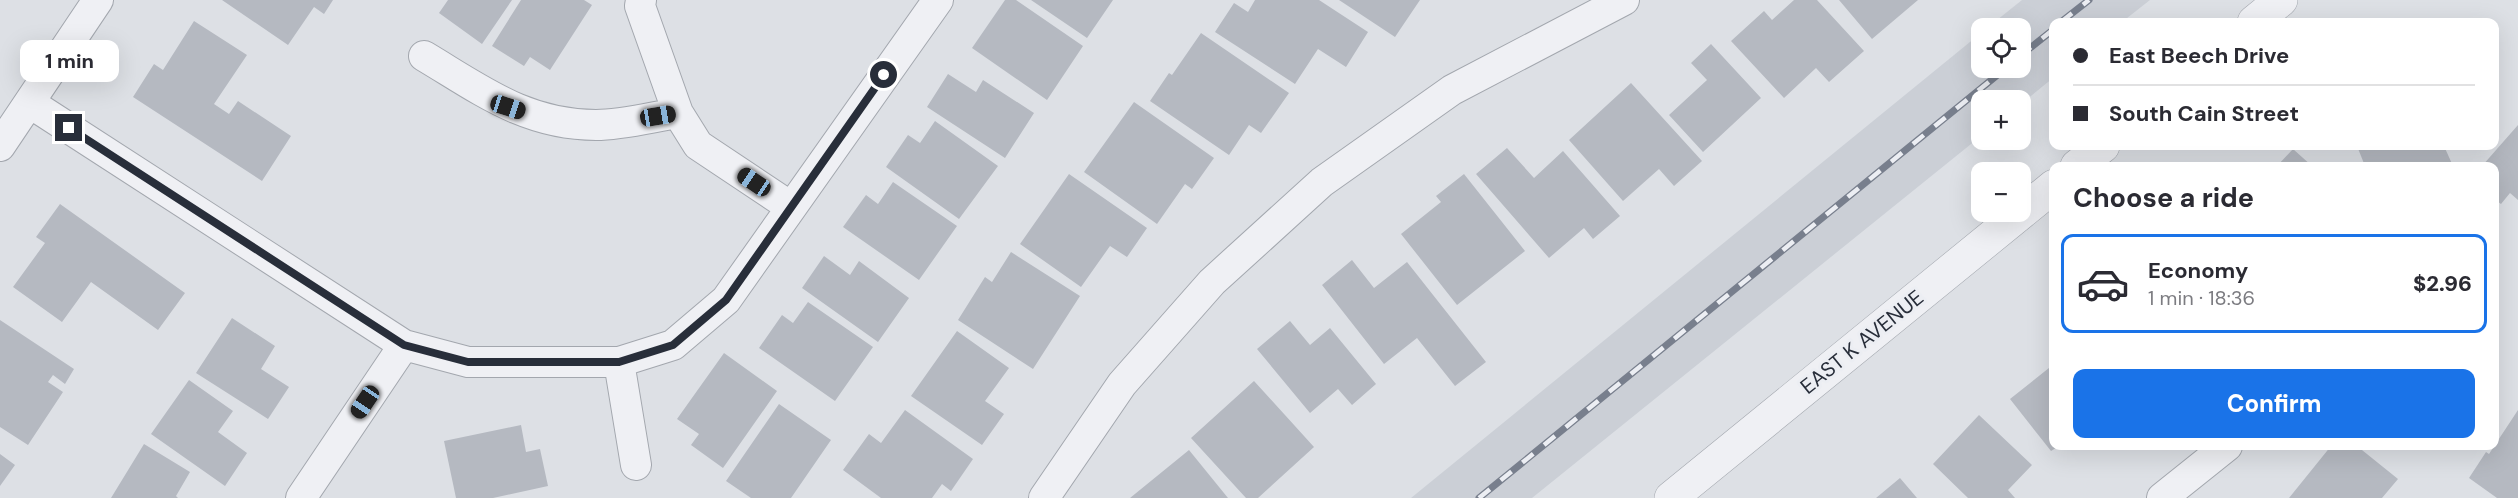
<!DOCTYPE html>
<meta charset="utf-8">
<style>
body{margin:0;font-family:"DM Sans",sans-serif;background:#f7f7f7;color:#2b2b33;height:100vh;display:flex;flex-direction:column;font-size:22px;white-space:nowrap}
*{box-sizing:border-box;margin:0}
p{font-size:20px;color:#7c7c81}
.icon{flex:none;width:33px;height:33px;fill:none;stroke:currentColor;stroke-width:2;stroke-linecap:round;stroke-linejoin:round}
.map{position:relative;flex:1;overflow:hidden}
.sheet{position:absolute;left:2049px;top:162px;width:450px;height:288px;display:flex;flex-direction:column;background:#fff;border-radius:12px;box-shadow:0 6px 24px #0002}
.sheet>*{flex:none}
.hud{position:absolute;left:2049px;top:18px;width:450px;height:132px;border-radius:12px;box-shadow:0 6px 24px #0002;display:grid;align-content:center;height:132px;padding:0 24px;background:#fff}
.fabs{position:absolute;left:1971px;top:18px;display:grid;gap:12px}
.fabs a{display:grid;place-items:center;width:60px;height:60px;border-radius:12px;background:#fff;box-shadow:0 6px 24px #0002;font-size:30px}
.end{position:absolute;width:27px;height:27px;margin:-14px;border:8px solid #282e3a;background:#fff;box-shadow:0 0 0 3px #fff}
.from{border-radius:50%}
.bubble{position:absolute;height:42px;border-radius:12px;background:#fff;box-shadow:0 6px 24px #0002;font-size:20px;font-weight:800;line-height:42px;text-align:center}
.car{position:absolute;width:18px;height:36px;margin:-18px -9px;border-radius:8px;box-shadow:0 0 4px 2px #0007;background:linear-gradient(#222 24%,#8ab4d8 0 40%,#222 0 76%,#8ab4d8 0 86%,#222 0)}
.hud b{display:flex;align-items:center;gap:21px;height:57px;font-size:22px}
.hud b+b{border-top:2px solid #e1e1e2}
.hud i{width:15px;height:15px;background:#2b2b33}
ul{padding:0;list-style:none}
li{display:flex;align-items:center;gap:18px;height:99px;margin:0 12px 9px;padding:0 12px;border:3px solid #e1e1e2;border-radius:12px}
li div{flex:1}
li b{display:block;font-size:22px}
li em{font-style:normal;font-weight:800}
li.current{border-color:#1a73e8}
li>.icon{width:54px;height:54px;stroke-width:1.5}
h2{padding:0 24px;font-size:27px;line-height:72px}
.action{display:flex;gap:12px;margin-top:auto;padding:12px 24px}
.action a{flex:1;height:69px;border-radius:12px;background:#1a73e8;color:#fff;font-size:24px;font-weight:800;line-height:69px;text-align:center}
.map>svg:first-child{display:block}
.built{fill:#cbcfd6}
.building{fill:#b5b9c1}
.lines{fill:none;stroke-linecap:round;stroke-linejoin:round}
.minor-casing{stroke:#a3a7ae;stroke-width:32}
.tertiary-casing{stroke:#a3a7ae;stroke-width:34}
.minor{stroke:#eff0f4;stroke-width:30}
.tertiary{stroke:#eff0f4;stroke-width:33}
.rail-casing{stroke:#787f8d;stroke-width:7}
.rail{stroke:#eceef3;stroke-width:4.5;stroke-dasharray:14;stroke-linecap:butt}
.route{stroke:#282e3a;stroke-width:8}
.labels{text-anchor:middle;stroke-width:6;stroke-linejoin:round;paint-order:stroke}
.street-label{font-size:21px;fill:#282e3a;stroke:#eceef3}
</style>
<div class="map">
<svg width="2518" height="498" viewBox="0 0 2518 498">
<rect width="100%" height="100%" fill="#dde0e5"/>
<path class="built" d="M2022 0H2150L2122 22H2054L2053 78 2021 104 2020 100H1982L1981 136 1532 498H1411L1981 33 1982 68H2020V28H1987Z"/>
<path class="building" d="M222 0H333L324 14 314 7 288 45Z
M448 0H512L482 44 439 13Z
M521 0H584L592 5 550 70 530 57 524 66 492 46Z
M1005 0H1016L1083 46 1047 100 972 48Z
M1031 0H1113L1087 38Z
M1255 0H1319L1368 32 1346 67 1318 49 1295 84 1215 32 1234 3 1248 12Z
M1339 0H1420L1395 37Z
M1794 0H1817L1864 51 1829 82 1816 68 1784 98 1731 41 1764 11 1772 20Z
M1839 0H1918L1872 39Z
M194 21 247 55 214 104 229 114 238 101 291 136 262 181 133 97 154 64 163 70Z
M1201 33 1289 93 1261 133 1249 125 1229 155 1150 101 1169 73 1172 75Z
M1711 44 1761 98 1703 152 1669 115 1707 80 1691 63Z
M948 74 976 92 983 80 1034 113 1005 158 927 107Z
M1631 83 1702 161 1674 186 1659 169 1623 201 1569 140Z
M1134 102 1214 158 1192 189 1185 184 1157 224 1084 172Z
M935 121 998 166 959 219 886 167 908 135 920 143Z
M2518 125V200L2510 193 2501 204 2494 199V166H2482Z
M2357 146H2435L2437 149 2444 146 2453 166H2365Z
M1507 148 1534 178 1563 151 1620 216 1593 239 1584 228 1549 258 1476 174Z
M2293 149 2312 166H2277Z
M1069 174 1147 228 1127 257 1110 246 1081 287 1020 244Z
M1464 174 1525 251 1457 305 1401 234 1441 202 1436 196Z
M893 182 957 226 919 280 843 227 866 195 878 204Z
M60 204 185 293 158 330 91 282 62 322 13 287 45 243 36 237Z
M1011 252 1080 296 1033 369 958 320 985 277 992 282Z
M824 256 850 275 859 261 909 298 878 342 802 288Z
M1352 260 1374 288 1407 262 1486 362 1455 386 1417 338 1384 364 1322 285Z
M808 302 873 347 835 401 759 348 782 315 793 323Z
M232 318 275 346 261 369 289 387 268 419 196 373Z
M0 320 74 369 65 384 53 375 48 382 63 392 28 445 0 427Z
M1290 321 1310 345 1330 328 1376 384 1352 405 1338 389 1310 413 1257 349Z
M957 331 1009 368 985 401 1004 414 982 445 911 396Z
M724 353 777 391 723 468 691 445 699 434 677 419Z
M2054 364V446H2059L2051 451 2010 399Z
M189 380 233 411 218 432 247 453 225 486 151 434Z
M1254 381 1314 447 1258 498H1246L1191 438Z
M779 404 831 440 791 498H751L726 481Z
M905 410 973 459 951 491 942 484 932 498H881L843 470 869 434 881 443Z
M2518 410V498H2497L2469 478 2486 452 2489 454Z
M1979 415 2032 465 2008 490 2015 498H1968L1933 464Z
M521 425 526 452 540 449 548 486 493 498H456L444 441Z
M144 444 190 472 176 496 178 498H111Z
M2331 446H2357L2398 479 2382 498H2289Z
M1189 450 1228 498H1130Z
M0 454 15 465 0 486Z
M1900 478 1917 498H1876Z"/>
<g class="lines">
<g class="minor-casing">
<path id="minor" d="M641 0 640 6 678 113 698 145 791 207
M424 56C481 90 526 125 596 125 622 125 652 117 678 113
M30 103 404 345
M0 146 98 0
M619 362 636 465
M301 498 404 345 468 362H619L673 345 726 300 938 0
M1044 498 1122 384 1212 282 1322 182 1452 90 1624 0
M2162 498 2227 446"/>
</g>
<g class="tertiary-casing">
<path id="tertiary" d="M2254 22 2281 0
M2077 166 2103 146
M1671 498 2054 186"/>
</g>
<use href="#minor" class="minor"/>
<use href="#tertiary" class="tertiary"/>
<g class="rail-casing">
<path id="rail" d="M2061 22 2089 0
M2020 56 2054 29
M1479 498 2006 68"/>
</g>
<use href="#rail" class="rail"/>
</g>
<g class="lines">
<path class="route" d="M69 128 404 345 468 362H619L673 345 726 300 884 75"/>
</g>
<g class="labels">
<g class="street-label">
<text transform="translate(1862 342) rotate(-39)" y="7">EAST K AVENUE</text>
</g>
</g>
</svg>
<div class="fabs">
<a><svg class="icon" aria-label="locate" viewBox="0 0 24 24"><circle cx="12" cy="12" r="6"/><path d="M12 2v4M12 18v4M2 12h4M18 12h4"/></svg></a>
<a>+</a>
<a>−</a>
</div>
<i class="end from" style="left:884px;top:75px"></i>
<i class="end" style="left:69px;top:128px"></i>
<div class="bubble" style="left:20px;top:40px;width:99px">1 min</div>
<i class="car" style="left:508px;top:107px;rotate:108deg"></i>
<i class="car" style="left:658px;top:116px;rotate:81deg"></i>
<i class="car" style="left:754px;top:182px;rotate:304deg"></i>
<i class="car" style="left:365px;top:402px;rotate:214deg"></i>
<div class="hud">
<b><i class="from"></i>East Beech Drive</b>
<b><i></i>South Cain Street</b>
</div>
<section class="sheet">
<h2>Choose a ride</h2>
<ul>
<li class="current"><svg class="icon" aria-label="car" viewBox="0 0 24 24"><path d="M5 17H2v-5l4-1 3-4h7l3 4 3 1v5h-3M9 17h6M6 11h13"/><circle cx="7" cy="17" r="2"/><circle cx="17" cy="17" r="2"/></svg><div><b>Economy</b><p>1 min · 18:36</p></div><em>$2.96</em></li>
</ul>
<div class="action"><a>Confirm</a></div>
</section>
</div>
